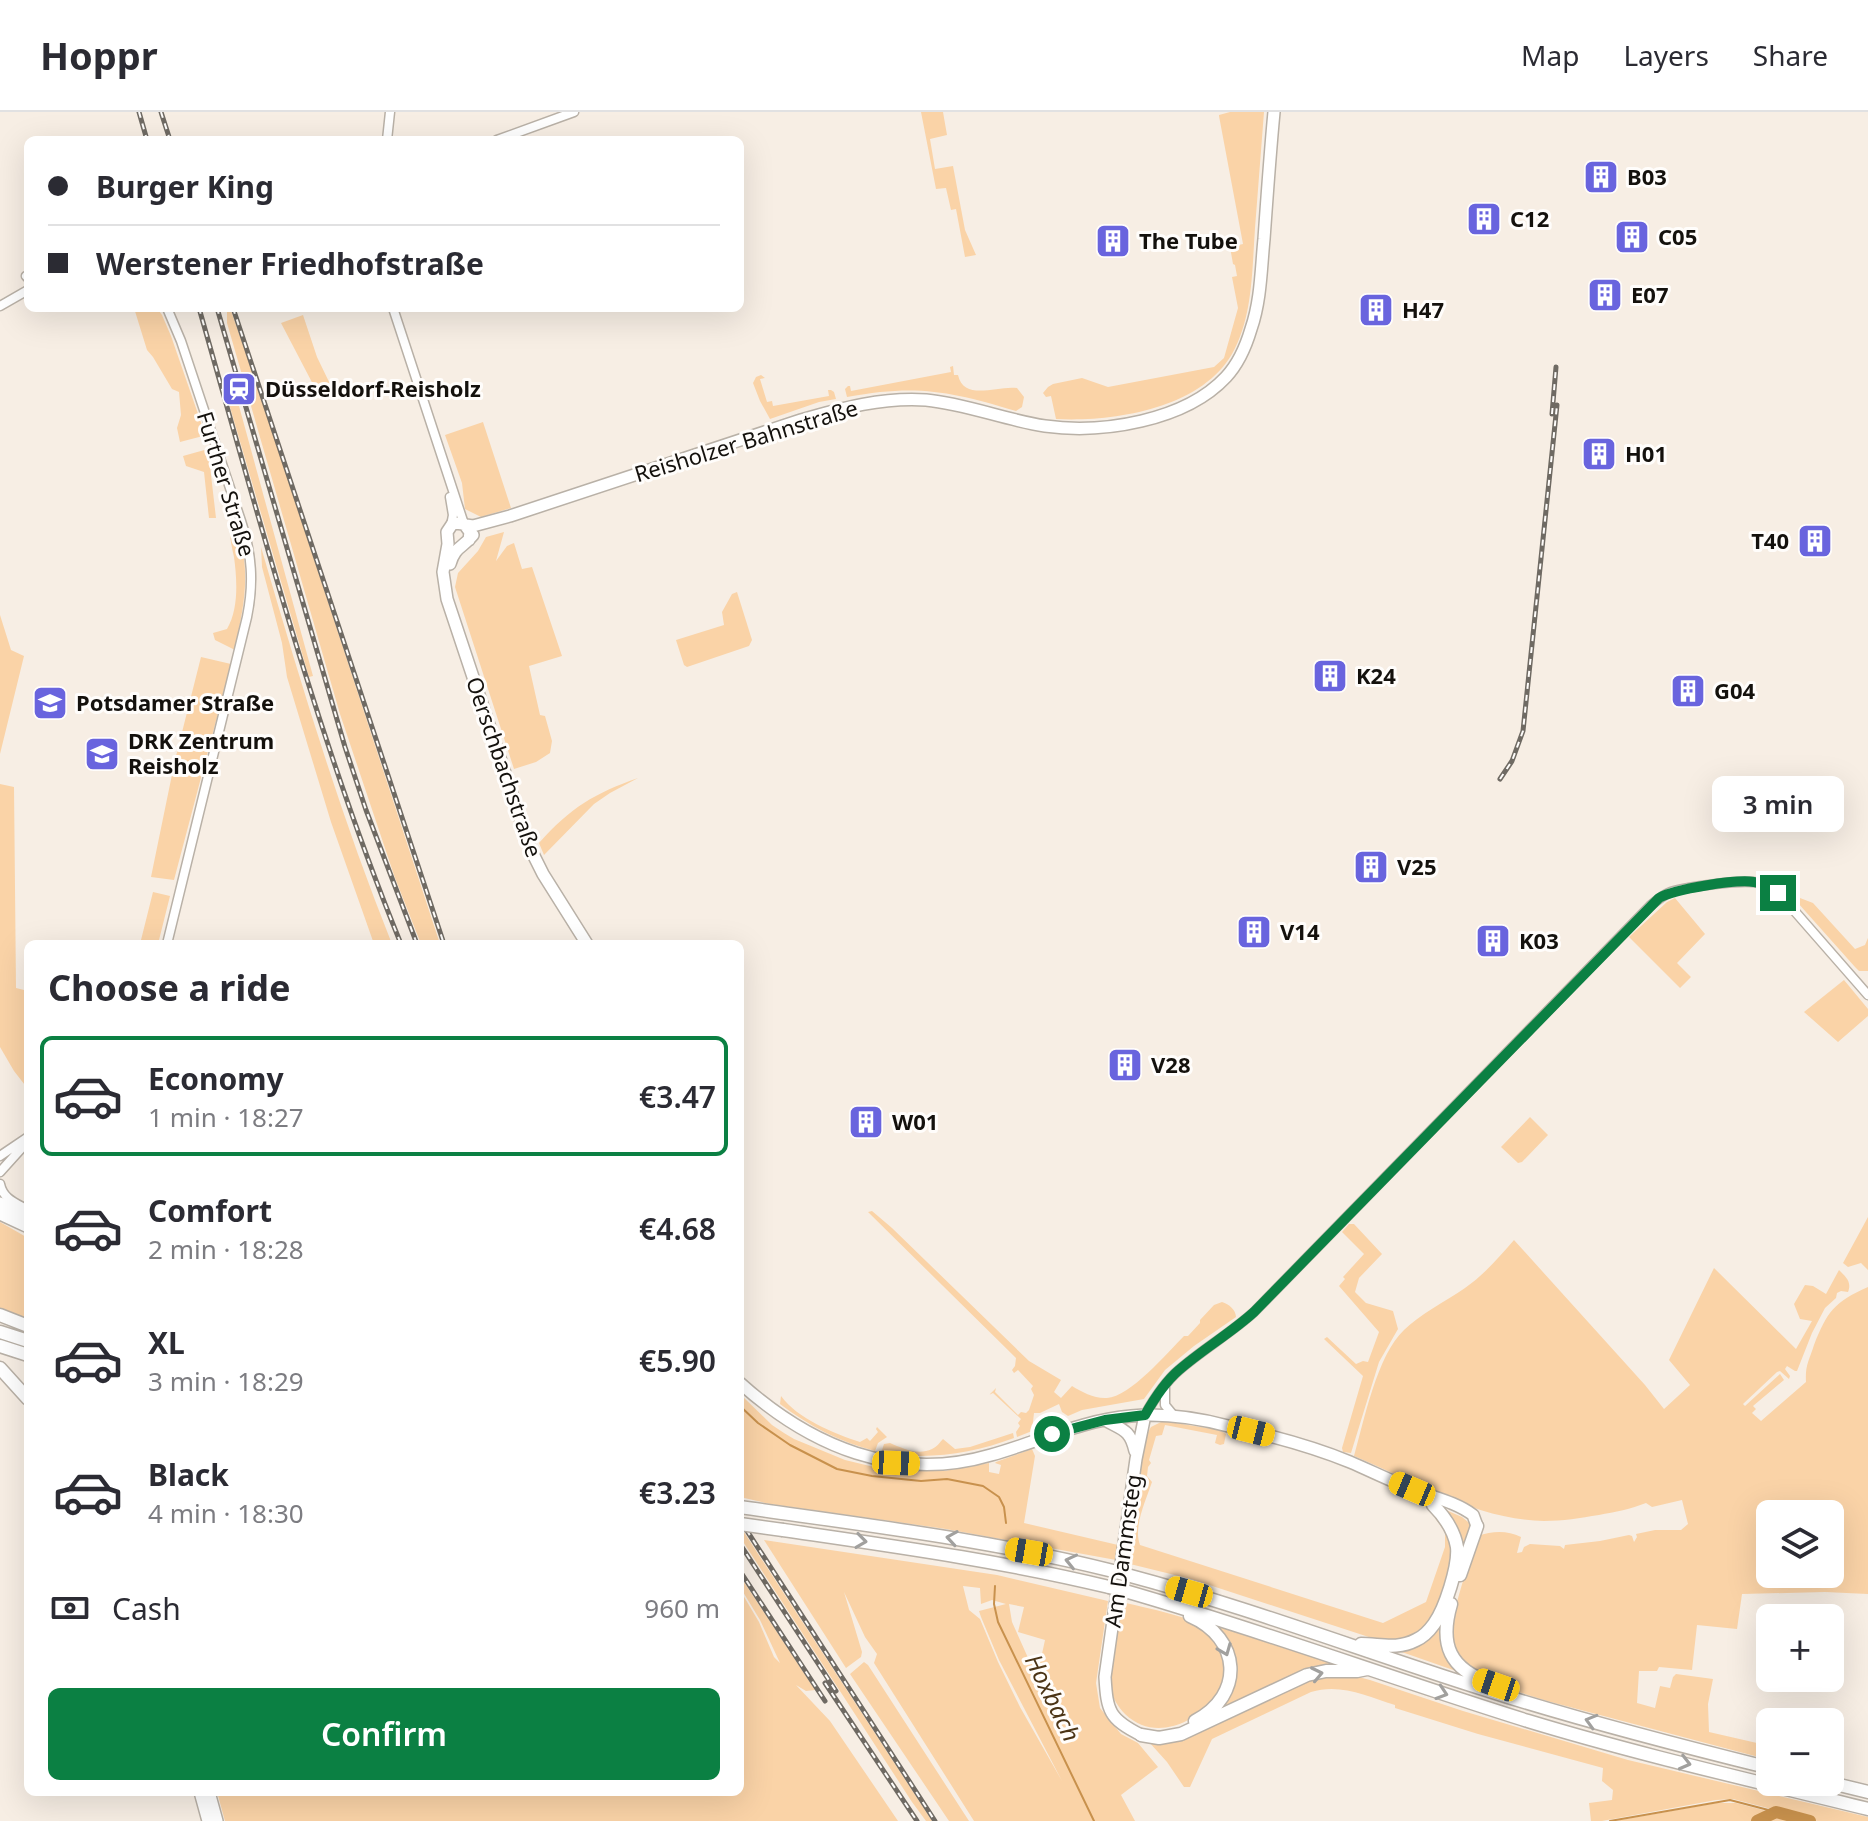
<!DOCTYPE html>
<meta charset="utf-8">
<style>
body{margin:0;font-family:"Noto Sans",sans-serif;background:#f2f2f3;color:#2b2b33;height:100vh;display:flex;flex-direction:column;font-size:30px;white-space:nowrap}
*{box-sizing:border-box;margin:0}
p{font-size:26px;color:#7c7c81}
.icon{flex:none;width:44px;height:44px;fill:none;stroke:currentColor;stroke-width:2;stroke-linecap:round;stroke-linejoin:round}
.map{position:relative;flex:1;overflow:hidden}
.side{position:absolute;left:24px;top:828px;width:720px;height:856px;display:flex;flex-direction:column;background:#fff;border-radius:12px;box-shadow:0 8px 32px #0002}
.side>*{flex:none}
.guide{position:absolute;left:24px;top:24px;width:720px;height:176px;border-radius:12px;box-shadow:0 8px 32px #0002;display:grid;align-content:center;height:176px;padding:0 24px;background:#fff}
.fabs{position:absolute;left:1756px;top:1388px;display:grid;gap:16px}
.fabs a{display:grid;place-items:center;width:88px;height:88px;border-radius:12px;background:#fff;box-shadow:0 8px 32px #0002;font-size:40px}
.end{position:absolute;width:36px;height:36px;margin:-18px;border:10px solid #0b8043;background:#fff;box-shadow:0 0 0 4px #fff}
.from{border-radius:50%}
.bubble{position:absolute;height:56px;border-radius:12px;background:#fff;box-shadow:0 8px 32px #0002;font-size:26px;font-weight:600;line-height:56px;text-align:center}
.car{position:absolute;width:24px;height:48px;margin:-24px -12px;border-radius:10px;box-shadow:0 0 6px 2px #0007;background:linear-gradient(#f5c518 24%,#345 0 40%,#f5c518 0 76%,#345 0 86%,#f5c518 0)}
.guide b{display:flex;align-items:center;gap:28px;height:76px;font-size:30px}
.guide b+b{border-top:2px solid #e1e1e2}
.guide i{width:20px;height:20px;background:#2b2b33}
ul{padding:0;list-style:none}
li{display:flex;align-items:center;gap:24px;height:120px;margin:0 16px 12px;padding:0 8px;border:4px solid transparent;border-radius:12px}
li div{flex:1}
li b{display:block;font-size:30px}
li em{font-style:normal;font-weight:600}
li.active{border-color:#0b8043}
li>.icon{width:72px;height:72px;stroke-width:1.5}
h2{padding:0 24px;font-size:36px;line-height:96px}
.pay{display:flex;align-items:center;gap:20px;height:88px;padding:0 24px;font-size:30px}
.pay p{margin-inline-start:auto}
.primary-button{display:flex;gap:16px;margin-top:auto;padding:16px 24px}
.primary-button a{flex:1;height:92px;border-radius:12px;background:#0b8043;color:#fff;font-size:32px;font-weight:600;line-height:92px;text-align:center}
header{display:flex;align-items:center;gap:48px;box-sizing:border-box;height:112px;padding:0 40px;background:#fff;border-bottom:2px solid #e1e1e2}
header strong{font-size:38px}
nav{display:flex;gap:44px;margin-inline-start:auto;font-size:28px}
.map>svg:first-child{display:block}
.green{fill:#fad3a7;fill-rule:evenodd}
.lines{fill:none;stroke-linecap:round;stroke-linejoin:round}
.stream{stroke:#c8914d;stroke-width:2}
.river{stroke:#c8914d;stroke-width:12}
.minor-casing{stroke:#b9b1a7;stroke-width:11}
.major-casing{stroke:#b9b1a7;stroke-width:14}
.highway-casing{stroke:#b9b1a7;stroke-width:15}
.minor{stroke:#fff;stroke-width:8}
.major{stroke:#fff;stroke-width:11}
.highway{stroke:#fff;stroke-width:12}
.rail-casing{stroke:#6f6a63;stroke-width:5}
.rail{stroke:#fffdfb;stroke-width:2;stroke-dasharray:6;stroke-linecap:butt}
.highway-bridge-casing{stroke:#b9b1a7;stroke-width:15;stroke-linecap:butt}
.highway-bridge{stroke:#fff;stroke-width:12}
.oneway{stroke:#a1a09e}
.route{stroke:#0b8043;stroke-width:10}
.labels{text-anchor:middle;stroke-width:6;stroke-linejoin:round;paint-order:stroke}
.poi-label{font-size:22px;font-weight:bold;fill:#14110d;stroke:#fffdfb;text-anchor:start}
.street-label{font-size:22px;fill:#14110d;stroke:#fffdfb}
.water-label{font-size:24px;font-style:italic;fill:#4b3416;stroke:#fffdfb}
</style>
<header>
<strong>Hoppr</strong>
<nav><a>Map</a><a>Layers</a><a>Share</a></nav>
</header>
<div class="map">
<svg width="1868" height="1709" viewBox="0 0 1868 1709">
<rect width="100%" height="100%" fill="#f7eee4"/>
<path class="green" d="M921 0H943L947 23 930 27 935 57 953 54 965 118 976 143 965 145 956 97 951 98 946 76 936 77Z
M1230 0H1264C1261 39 1258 77 1255 116 1252 158 1253 205 1232 242 1200 297 1113 310 1056 307L1051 284 1046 285 1043 281 1048 275 1053 272 1082 266 1108 275 1214 255 1224 246 1238 196 1232 165 1237 164 1235 153 1233 152 1230 135 1243 132 1219 4V3Z
M134 196H157L162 203 171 224 205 322 203 324 180 330 177 316 181 303 179 280 172 277 153 245 147 238Z
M227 196H230L258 276 440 832H421L395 766 340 602 227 211Z
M303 203 317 245 331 274 316 278 281 211Z
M953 254 954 263H958C964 290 998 273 1017 276L1024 285 1022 295 1016 299C950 279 916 272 847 285L845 277 848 274H850L851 279 951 260 950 255Z
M761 263 765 266 760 267 767 290 772 289 773 294 829 284 828 278H831L834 280 836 287 819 290 770 307 760 289 753 271 756 265Z
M236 283 313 564 309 565 227 285Z
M483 310 511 396 481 405 465 397 462 371 445 323Z
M208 337 216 406H209L204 360 186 354 183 344Z
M238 416C251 465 244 490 235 538L215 528 213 521 227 517C239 497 237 467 234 445 232 436 230 428 230 419Z
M504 420 496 449 507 434 514 431 522 457 532 455 562 544 529 554 540 603 545 604 552 629 550 641 536 650 514 657 455 475 458 461 478 439 486 425Z
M261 435C300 569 340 702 392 832H374L331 710 287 565 282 531 262 455Z
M737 480 752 528 749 534 687 555 684 553 676 528 724 513 722 500 732 482Z
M0 503 11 538 24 544 0 642Z
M201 545 231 552 174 768 151 765 175 648Z
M638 666 610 681 594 692 544 743 539 731C570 696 595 681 638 666Z
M0 672 14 675 16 876 28 879V977L14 959 0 935Z
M1784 766 1800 786 1813 791 1855 837 1865 833 1868 826V859H1859L1855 855 1781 772Z
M153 780 170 784 158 832H140Z
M1675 786 1705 822 1677 851 1691 865 1680 876 1629 825 1667 790Z
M1844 868 1868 897V904L1838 930 1804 900Z
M1530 1005 1548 1023 1522 1050 1518 1051 1501 1035Z
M872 1099 892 1116 1029 1249 1061 1268 1054 1280 1061 1286 1072 1274C1082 1280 1095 1287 1107 1286 1130 1285 1167 1241 1184 1224H1188L1200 1211V1208L1214 1193 1222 1190C1229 1192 1236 1198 1236 1205L1194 1234 1165 1258 1144 1287 1082 1298 1068 1304 1062 1300 1059 1292 1040 1301H1034L1032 1319 1017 1325 1016 1320 1020 1314 1018 1311 1021 1307 993 1281 989 1283 996 1276 995 1280 1018 1303 1021 1300 1026 1301 1029 1298 1034 1283 1031 1277 1033 1274 1018 1258 1014 1261 1012 1258 1015 1254 1016 1246 868 1100Z
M1868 1105V1158L1861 1151 1848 1155 1843 1151Z
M0 1110 28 1126V1209L0 1198Z
M1349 1112H1354L1382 1142 1359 1166 1355 1180 1366 1191 1393 1199 1398 1217 1379 1250 1351 1341 1343 1340 1342 1336 1363 1264 1324 1227 1327 1225 1356 1252 1363 1249 1368 1250 1379 1220 1339 1174 1345 1167 1343 1165 1364 1142 1342 1120Z
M1514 1128 1645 1273 1664 1297 1690 1273 1669 1248 1714 1156 1796 1237 1812 1209 1800 1207 1794 1192 1805 1173 1813 1174 1826 1182 1839 1158C1846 1165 1852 1170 1848 1180L1841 1179 1837 1181 1836 1186 1825 1196 1812 1221 1797 1259H1795L1787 1254 1785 1257 1790 1264 1789 1267 1780 1259 1777 1260 1743 1292 1745 1294 1780 1262 1784 1268 1753 1294 1756 1297 1752 1301 1761 1309 1806 1270C1805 1253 1809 1249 1814 1233 1827 1200 1834 1190 1868 1175V1482L1825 1480 1742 1482 1737 1517 1697 1513 1692 1558 1659 1555 1657 1559H1639L1637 1591 1655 1596 1660 1574 1670 1576 1673 1565 1676 1562 1713 1567 1708 1592 1709 1620 1770 1634V1648L1547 1589 1509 1577 1469 1560 1451 1532 1452 1507 1469 1448 1478 1424C1492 1419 1507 1418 1521 1425L1517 1441 1522 1440 1524 1435 1530 1432 1560 1434 1564 1437 1565 1433 1600 1429 1629 1423 1632 1424 1634 1430 1637 1425 1636 1422 1655 1418H1681L1688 1412 1682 1388 1652 1395 1646 1391C1631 1397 1615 1400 1599 1403 1580 1406 1563 1409 1544 1409 1477 1408 1414 1369 1354 1344 1364 1309 1377 1243 1404 1218 1419 1203 1446 1189 1465 1176 1484 1163 1499 1145 1514 1128ZM1770 1402H1830V1462H1770Z
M740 1282 772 1313 784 1321 794 1327 845 1348 874 1355 916 1359H944L989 1351V1360L999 1362 1001 1353 995 1351 996 1350 1032 1337 1035 1344 1024 1411 1118 1433 1116 1448 946 1417 770 1392 740 1385Z
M781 1284C798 1307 833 1321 860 1330L867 1326 870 1329 878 1320 876 1317 877 1315 887 1325 878 1331 875 1339C840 1330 809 1314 780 1292Z
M1163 1309 1220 1318 1226 1322 1224 1332 1220 1333 1215 1331 1217 1323 1165 1313 1162 1323 1156 1324 1149 1348 1151 1351 1148 1355 1147 1364 1152 1370C1146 1388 1133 1415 1140 1433L1383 1511 1426 1490 1445 1435V1420L1435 1406 1437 1402 1447 1415 1453 1446 1438 1497 1424 1517 1402 1529 1378 1528 1191 1467 1126 1451 1145 1325 1151 1315Z
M1013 1321 1014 1326C971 1342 929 1348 883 1341L882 1338 884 1332 890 1331C902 1336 918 1344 932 1337 937 1335 940 1330 943 1327L955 1337 970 1335Z
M1446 1398 1462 1405 1473 1414 1446 1500 1459 1560 1396 1538 1425 1526 1457 1456Z
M740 1414 932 1709H926L912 1690 740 1425Z
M764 1428 997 1463 1108 1489 1096 1571 1100 1596 1121 1622 1138 1631 1158 1655 1121 1683 1135 1709H974L874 1551 877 1542 865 1525 844 1480 862 1540 861 1545 846 1556ZM963 1474 980 1476 981 1492 992 1488 1006 1492 979 1499 981 1505 999 1548 1062 1669 1020 1595 998 1550 980 1507 969 1498ZM1009 1492 1024 1495 1018 1520 1045 1528 1040 1551 1029 1548 1012 1510Z
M740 1464 815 1578 806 1579 796 1573 830 1609 898 1709H225L217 1680H740V1478L759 1510 774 1545 780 1551 760 1508 740 1475Z
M1122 1490C1141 1495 1183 1503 1199 1512 1212 1520 1220 1532 1224 1546 1225 1550 1227 1553 1227 1558 1227 1571 1220 1581 1212 1590 1189 1614 1152 1628 1125 1602 1118 1595 1112 1585 1110 1575 1106 1548 1117 1517 1122 1490Z
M1216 1514 1337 1553 1338 1556 1186 1615 1231 1572Z
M864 1550 868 1553 969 1709H949L850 1562Z
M1351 1563 1370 1568 1463 1599 1628 1648 1868 1705V1709H1817L1733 1687 1716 1688 1602 1709H1591L1589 1691 1612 1688 1613 1678 1602 1669 1603 1656 1478 1622 1395 1596V1593C1367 1584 1340 1571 1311 1580L1212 1627 1190 1675H1184L1167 1650 1149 1630 1316 1564Z
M1717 1691H1736L1805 1709H1615Z"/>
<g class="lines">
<path class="stream" d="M740 1294 758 1311 790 1333 837 1357 872 1364 921 1369 947 1367 983 1374 999 1385 1004 1395 1006 1411
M995 1474 994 1492 998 1510 1094 1709
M1610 1709 1730 1688 1776 1700"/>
<path class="river" d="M1757 1709 1776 1700 1810 1709"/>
<g class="minor-casing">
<path id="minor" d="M387 28 390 0
M497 28 574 0
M26 164 28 166
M0 194 28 178
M167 196 181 229 241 409C252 442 254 471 247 505L167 832
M393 196 464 412
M450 385 453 403 451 414
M0 1044 28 1025
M0 1060 28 1029
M0 1072C3 1087 16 1091 28 1098
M1165 1274V1293L1174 1304
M1145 1303C1154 1287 1165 1270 1179 1258 1203 1237 1231 1221 1254 1200L1650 794C1657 788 1663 783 1671 780 1685 775 1744 767 1758 771 1769 773 1777 780 1784 787L1868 883"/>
</g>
<g class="major-casing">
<path id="major" d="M466 413 473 414 510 404 801 308C842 296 883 285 926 288 967 292 1005 308 1045 314 1102 322 1185 309 1226 265 1239 251 1246 234 1251 217 1261 188 1261 157 1264 127 1267 85 1270 42 1274 0
M469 428 470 420 464 412 453 411 447 420 448 432 443 460 447 487 530 736 543 762 587 832
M450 452C455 434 463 436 473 423
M0 1091 28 1107
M0 1102 28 1115
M740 1271C810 1334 896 1371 991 1343 1038 1330 1082 1308 1131 1304 1163 1301 1197 1306 1228 1314 1269 1323 1311 1334 1350 1350 1371 1359 1391 1369 1412 1377 1432 1385 1456 1390 1473 1403L1477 1414
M1105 1308C1122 1318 1130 1317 1135 1339
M1141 1623C1109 1607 1107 1599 1105 1565L1136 1347 1145 1303
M200 1680 208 1709
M209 1680 217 1709"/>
</g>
<g class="highway-casing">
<path id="highway" d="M0 1203 28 1214
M0 1220 28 1229
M0 1234 28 1243
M0 1256 28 1287
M740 1395C865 1413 991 1428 1113 1459
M783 1418C892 1434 1002 1449 1109 1475
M1127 1463C1255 1497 1378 1545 1505 1584 1592 1611 1681 1634 1770 1656
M1460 1463 1477 1414
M1125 1479C1261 1518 1393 1567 1528 1609 1640 1643 1755 1669 1868 1697
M1451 1492C1439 1533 1450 1557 1490 1571
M1190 1504C1241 1526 1245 1583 1195 1609
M1361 1532C1380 1532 1397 1538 1416 1528 1423 1525 1429 1519 1434 1512 1445 1497 1459 1454 1457 1435 1454 1418 1445 1405 1433 1393
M1141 1623 1159 1626 1181 1622 1307 1563 1326 1559H1357L1367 1557
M1827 1670 1868 1680"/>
</g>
<use href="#minor" class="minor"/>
<use href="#major" class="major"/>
<use href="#highway" class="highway"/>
<g class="rail-casing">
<path id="rail" d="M139 0 147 28
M161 0 170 28
M199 196C260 410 317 626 401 832
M217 196 345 635 366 698 417 832
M233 196 444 832
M1552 302 1556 255
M1500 667 1512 649 1523 619 1557 293
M740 1408 935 1709
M740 1432 836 1579
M740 1459 825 1589
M825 1571 917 1709"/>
</g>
<use href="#rail" class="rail"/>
<g class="highway-bridge-casing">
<path id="highway-bridge" d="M740 1412 783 1418
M1113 1459 1127 1463
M1109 1475 1125 1479"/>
</g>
<use href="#highway-bridge" class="highway-bridge"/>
</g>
<defs><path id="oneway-chevron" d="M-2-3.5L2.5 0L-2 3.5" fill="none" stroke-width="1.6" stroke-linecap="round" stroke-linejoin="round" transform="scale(2)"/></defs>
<g class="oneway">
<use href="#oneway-chevron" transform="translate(952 1426) rotate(-171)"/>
<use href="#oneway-chevron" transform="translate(861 1429) rotate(8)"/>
<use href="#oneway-chevron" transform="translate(1071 1449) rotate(-167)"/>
<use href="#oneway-chevron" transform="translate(1225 1538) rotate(68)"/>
<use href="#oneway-chevron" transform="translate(1317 1562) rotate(-12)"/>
<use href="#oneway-chevron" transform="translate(1442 1581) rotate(18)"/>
<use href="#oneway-chevron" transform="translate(1591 1609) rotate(-164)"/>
<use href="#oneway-chevron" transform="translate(1685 1651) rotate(14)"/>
</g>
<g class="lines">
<path class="route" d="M1052 1322 1105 1308 1145 1303C1154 1287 1165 1270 1179 1258 1203 1237 1231 1221 1254 1200L1659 786C1675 777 1736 767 1754 770 1763 771 1771 775 1778 781"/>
</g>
<defs>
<g id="building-square" transform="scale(1.8)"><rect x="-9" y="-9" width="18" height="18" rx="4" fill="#6964de" stroke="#fffdfb"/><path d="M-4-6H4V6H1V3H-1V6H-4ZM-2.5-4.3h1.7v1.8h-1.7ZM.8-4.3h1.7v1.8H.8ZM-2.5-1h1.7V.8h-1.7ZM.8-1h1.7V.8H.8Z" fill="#fff"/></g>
<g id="station-square" transform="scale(1.8)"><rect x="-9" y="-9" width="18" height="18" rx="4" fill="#6964de" stroke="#fffdfb"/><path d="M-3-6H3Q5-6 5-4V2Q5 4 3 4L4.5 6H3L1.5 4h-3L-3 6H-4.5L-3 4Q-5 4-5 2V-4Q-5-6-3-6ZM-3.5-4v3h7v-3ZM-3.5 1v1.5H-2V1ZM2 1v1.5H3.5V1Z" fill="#fff"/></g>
<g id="school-square" transform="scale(1.8)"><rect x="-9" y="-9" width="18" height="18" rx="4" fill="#6964de" stroke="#fffdfb"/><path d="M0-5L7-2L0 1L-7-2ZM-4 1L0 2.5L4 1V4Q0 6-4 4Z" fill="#fff"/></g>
</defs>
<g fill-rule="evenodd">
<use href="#building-square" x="1601" y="65"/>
<use href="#building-square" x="1484" y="107"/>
<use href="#building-square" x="1632" y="125"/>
<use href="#building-square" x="1113" y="129"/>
<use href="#building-square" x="1605" y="183"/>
<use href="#building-square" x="1376" y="198"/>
<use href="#station-square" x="239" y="277"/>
<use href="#building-square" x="1599" y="342"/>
<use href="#building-square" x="1815" y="429"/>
<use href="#building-square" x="1330" y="564"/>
<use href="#building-square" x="1688" y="579"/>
<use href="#school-square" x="50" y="591"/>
<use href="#school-square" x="102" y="642"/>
<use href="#building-square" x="1371" y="755"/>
<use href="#building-square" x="1254" y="820"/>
<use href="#building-square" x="1493" y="829"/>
<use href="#building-square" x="1125" y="953"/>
<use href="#building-square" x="866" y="1010"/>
</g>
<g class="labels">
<g class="poi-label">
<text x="1627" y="73">B03</text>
<text x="1510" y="115">C12</text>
<text x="1658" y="133">C05</text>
<text x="1139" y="137">The Tube</text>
<text x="1631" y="191">E07</text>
<text x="1402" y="206">H47</text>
<text x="265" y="285">Düsseldorf-Reisholz</text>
<text x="1625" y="350">H01</text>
<text x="1789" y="437" text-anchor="end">T40</text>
<text x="1356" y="572">K24</text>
<text x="1714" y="587">G04</text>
<text x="76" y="599">Potsdamer Straße</text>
<text x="128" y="637">DRK Zentrum<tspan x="128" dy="25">Reisholz</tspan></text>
<text x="1397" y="763">V25</text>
<text x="1280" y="828">V14</text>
<text x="1519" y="837">K03</text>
<text x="1151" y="961">V28</text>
<text x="892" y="1018">W01</text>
</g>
<g class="street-label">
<text transform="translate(746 329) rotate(-17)" y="8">Reisholzer Bahnstraße</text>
<text transform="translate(226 372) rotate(73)" y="8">Further Straße</text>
<text transform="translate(504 655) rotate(71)" y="8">Oerschbachstraße</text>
<text transform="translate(1123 1439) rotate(-82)" y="8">Am Dammsteg</text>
</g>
<g class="water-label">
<text transform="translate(1052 1586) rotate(64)" y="8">Hoxbach</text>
</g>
</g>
</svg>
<div class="fabs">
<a><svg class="icon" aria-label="layers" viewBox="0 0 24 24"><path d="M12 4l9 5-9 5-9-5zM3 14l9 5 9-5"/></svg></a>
<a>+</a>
<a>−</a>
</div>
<i class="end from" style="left:1052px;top:1322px"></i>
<i class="end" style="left:1778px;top:781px"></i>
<div class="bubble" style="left:1712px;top:664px;width:132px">3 min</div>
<i class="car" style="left:1251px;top:1319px;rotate:104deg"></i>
<i class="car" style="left:896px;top:1351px;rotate:92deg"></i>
<i class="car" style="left:1412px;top:1377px;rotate:293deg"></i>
<i class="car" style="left:1029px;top:1440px;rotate:280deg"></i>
<i class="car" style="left:1189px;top:1480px;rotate:286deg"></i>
<i class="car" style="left:1496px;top:1573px;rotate:289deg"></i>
<div class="guide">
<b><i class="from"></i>Burger King</b>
<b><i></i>Werstener Friedhofstraße</b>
</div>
<section class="side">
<h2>Choose a ride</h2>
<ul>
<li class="active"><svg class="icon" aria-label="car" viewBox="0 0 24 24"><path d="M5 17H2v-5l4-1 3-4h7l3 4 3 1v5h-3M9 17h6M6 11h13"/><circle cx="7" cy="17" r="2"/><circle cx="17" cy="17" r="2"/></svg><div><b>Economy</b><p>1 min · 18:27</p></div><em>€3.47</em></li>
<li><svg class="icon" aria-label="car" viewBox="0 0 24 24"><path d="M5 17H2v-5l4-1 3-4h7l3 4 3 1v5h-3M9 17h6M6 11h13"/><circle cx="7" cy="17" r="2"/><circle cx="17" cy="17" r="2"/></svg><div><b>Comfort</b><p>2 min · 18:28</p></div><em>€4.68</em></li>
<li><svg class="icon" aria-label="car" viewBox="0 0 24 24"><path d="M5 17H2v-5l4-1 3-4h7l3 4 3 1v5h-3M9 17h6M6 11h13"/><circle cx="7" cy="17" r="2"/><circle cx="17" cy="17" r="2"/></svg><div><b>XL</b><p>3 min · 18:29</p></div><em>€5.90</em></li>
<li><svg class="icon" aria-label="car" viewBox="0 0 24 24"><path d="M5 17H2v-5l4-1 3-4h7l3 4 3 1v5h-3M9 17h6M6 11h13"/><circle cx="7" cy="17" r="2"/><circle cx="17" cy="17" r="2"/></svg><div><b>Black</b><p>4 min · 18:30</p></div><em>€3.23</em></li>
</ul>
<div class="pay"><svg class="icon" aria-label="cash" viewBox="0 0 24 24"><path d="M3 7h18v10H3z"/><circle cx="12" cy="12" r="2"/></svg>Cash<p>960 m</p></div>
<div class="primary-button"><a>Confirm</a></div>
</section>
</div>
